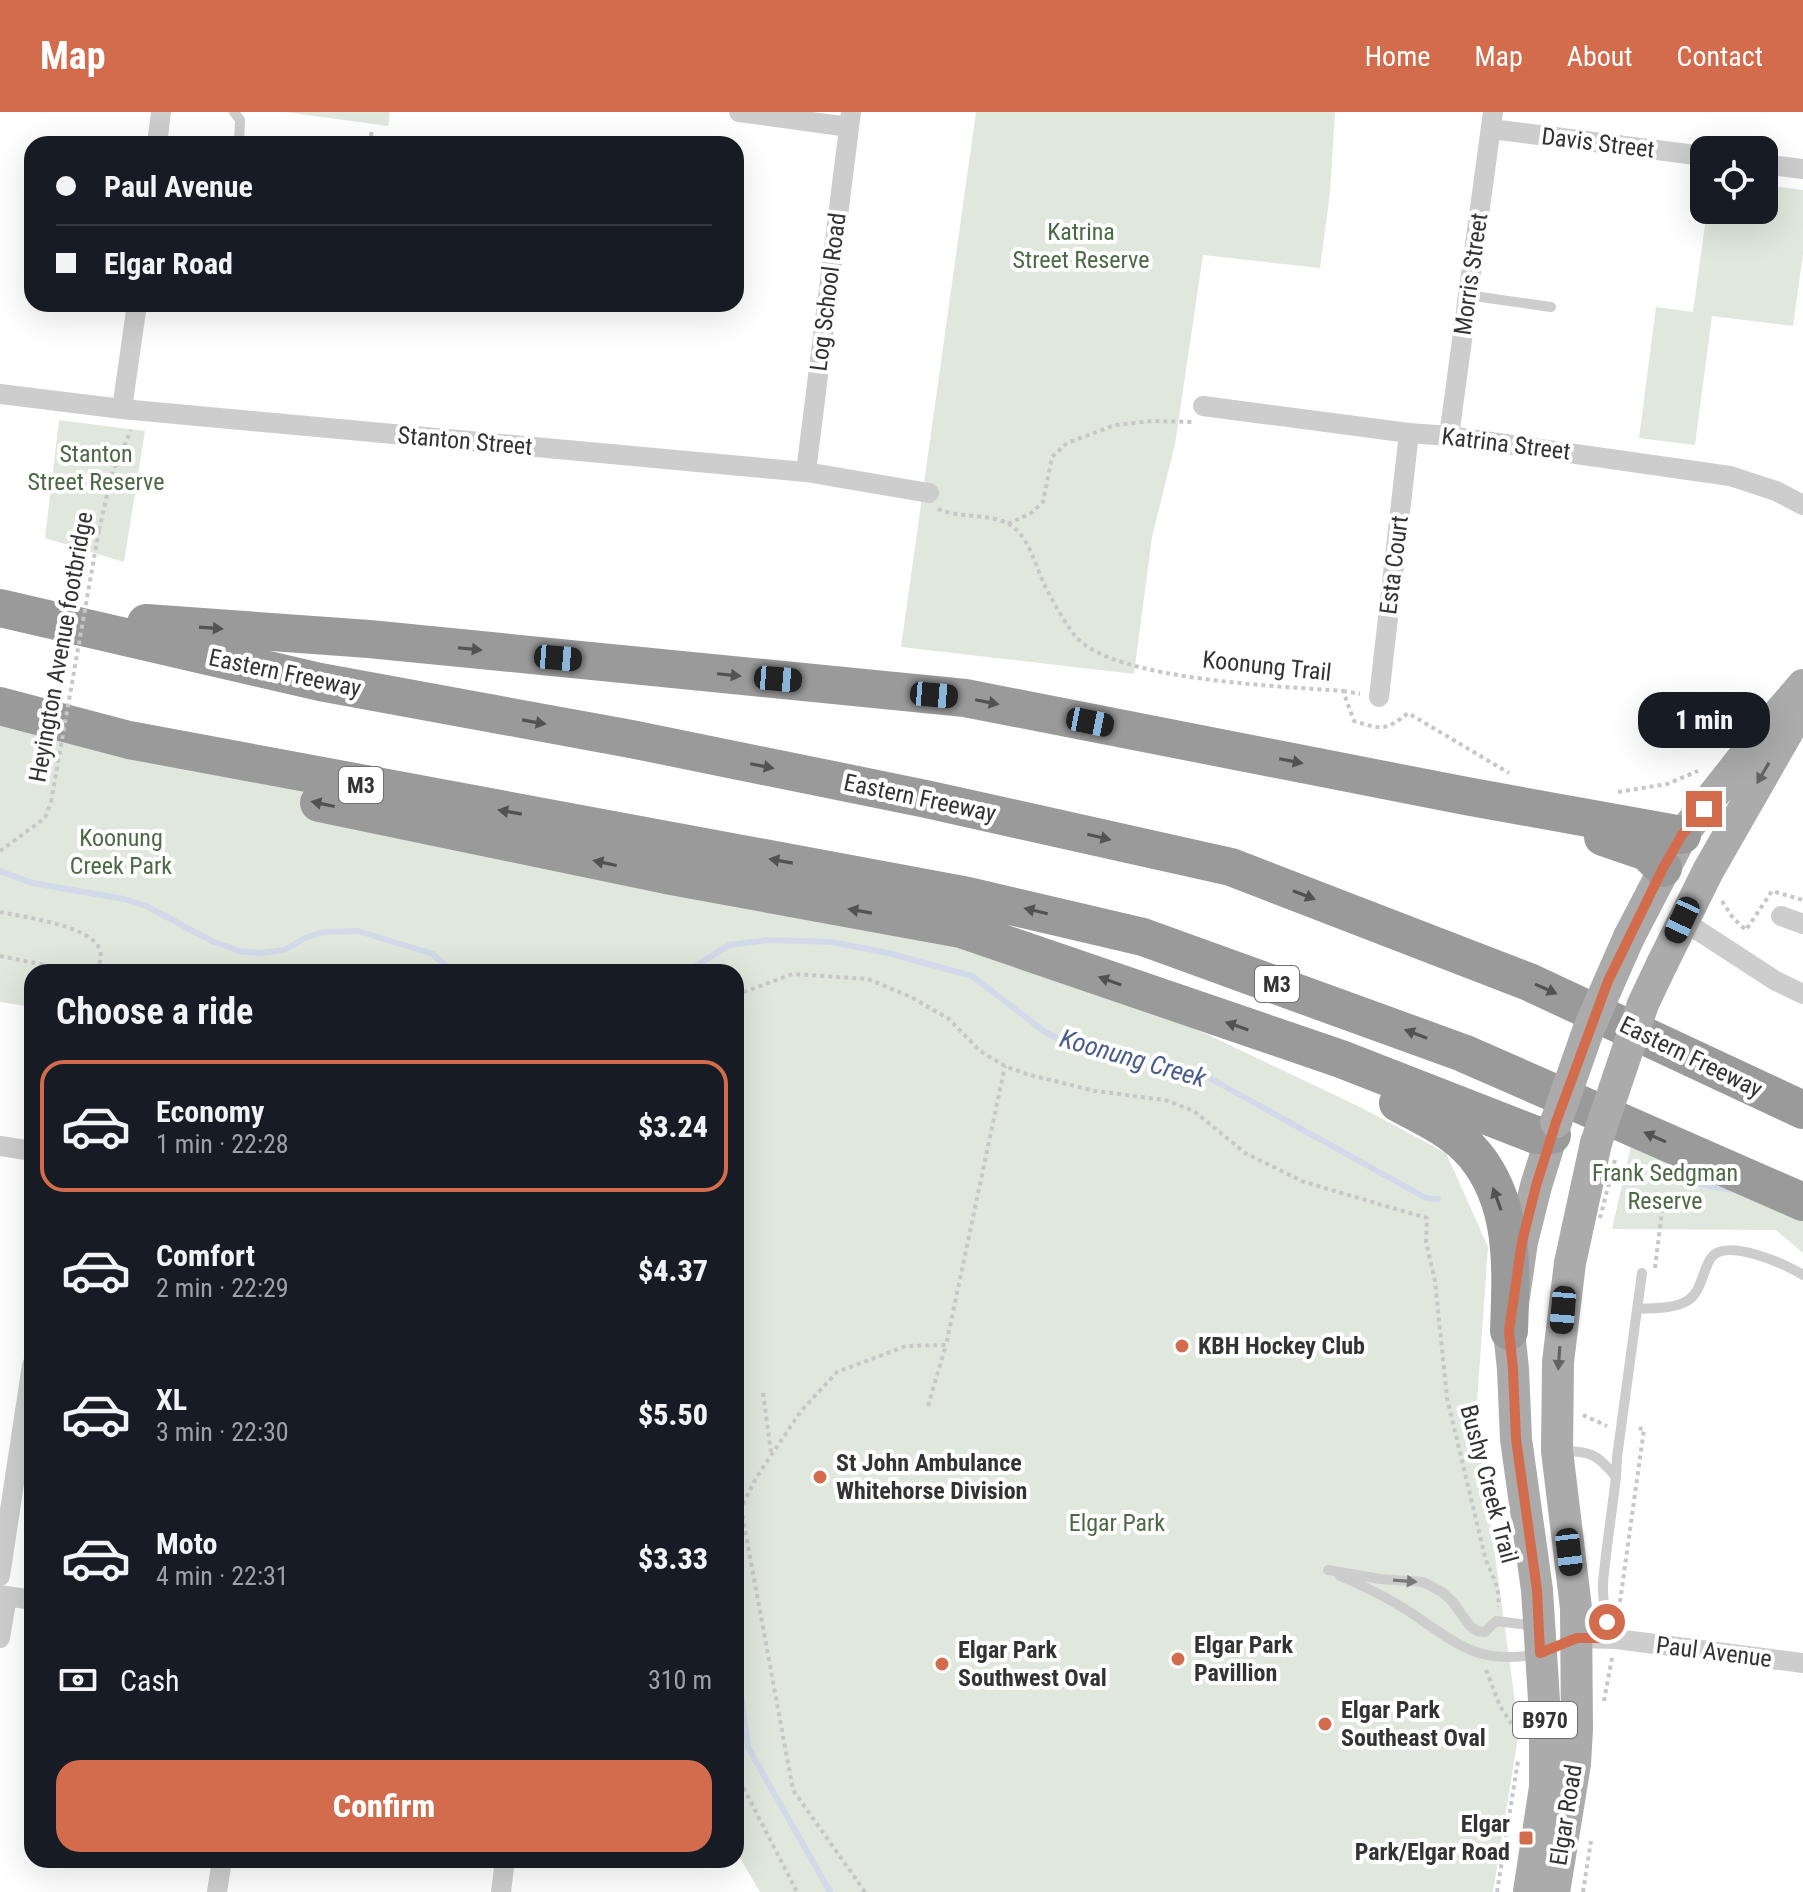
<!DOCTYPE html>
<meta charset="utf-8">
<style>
body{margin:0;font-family:"Roboto Condensed",sans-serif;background:#20242c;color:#f1f3f6;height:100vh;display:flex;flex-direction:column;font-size:30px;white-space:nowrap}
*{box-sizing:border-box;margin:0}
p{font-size:26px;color:#9ea1a6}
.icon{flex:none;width:44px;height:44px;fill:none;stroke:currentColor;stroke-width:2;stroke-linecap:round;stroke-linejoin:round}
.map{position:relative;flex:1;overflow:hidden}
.details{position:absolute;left:24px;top:852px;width:720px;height:904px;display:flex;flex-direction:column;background:#171b24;border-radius:24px;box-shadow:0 8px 32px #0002}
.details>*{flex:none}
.top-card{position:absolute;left:24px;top:24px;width:720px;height:176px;border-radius:24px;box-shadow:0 8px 32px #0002;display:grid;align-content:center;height:176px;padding:0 32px;background:#171b24}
.fabs{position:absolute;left:1690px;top:24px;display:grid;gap:16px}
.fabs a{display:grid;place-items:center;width:88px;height:88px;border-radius:16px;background:#171b24;box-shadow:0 8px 32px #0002;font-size:40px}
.end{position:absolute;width:36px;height:36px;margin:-18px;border:10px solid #d36c4c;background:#fff;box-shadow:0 0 0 4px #fff}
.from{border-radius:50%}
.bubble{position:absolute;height:56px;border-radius:24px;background:#171b24;box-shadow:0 8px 32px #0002;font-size:26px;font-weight:800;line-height:56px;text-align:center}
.car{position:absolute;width:24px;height:48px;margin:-24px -12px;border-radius:10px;box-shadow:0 0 6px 2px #0007;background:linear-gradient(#222 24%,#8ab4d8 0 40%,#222 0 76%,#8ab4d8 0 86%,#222 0)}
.top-card b{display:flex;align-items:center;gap:28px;height:76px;font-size:30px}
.top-card b+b{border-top:2px solid #363941}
.top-card i{width:20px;height:20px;background:#f1f3f6}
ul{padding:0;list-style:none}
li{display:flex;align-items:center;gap:24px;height:132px;margin:0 16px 12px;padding:0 16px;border:4px solid transparent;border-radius:24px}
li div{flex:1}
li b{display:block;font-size:30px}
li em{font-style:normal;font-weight:800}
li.active{border-color:#d36c4c}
li>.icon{width:72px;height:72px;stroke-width:1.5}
h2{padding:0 32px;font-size:36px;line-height:96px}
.pay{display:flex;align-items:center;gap:20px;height:88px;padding:0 32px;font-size:30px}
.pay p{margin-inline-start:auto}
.cta{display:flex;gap:16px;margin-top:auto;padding:16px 32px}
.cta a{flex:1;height:92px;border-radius:24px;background:#d36c4c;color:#fff;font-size:32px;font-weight:800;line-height:92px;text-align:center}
header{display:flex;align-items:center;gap:48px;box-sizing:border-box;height:112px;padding:0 40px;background:#d36c4c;color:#fff}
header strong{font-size:38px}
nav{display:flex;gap:44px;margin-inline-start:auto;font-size:28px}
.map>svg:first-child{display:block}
.green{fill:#e0e8dd}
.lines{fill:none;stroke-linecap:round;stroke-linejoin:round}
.stream{stroke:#d2daea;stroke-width:6}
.path{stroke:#c7c7c7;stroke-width:4;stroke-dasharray:4 4;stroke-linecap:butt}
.lane{stroke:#cdcdcd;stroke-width:10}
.street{stroke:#cdcdcd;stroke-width:20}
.primary{stroke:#ababab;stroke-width:32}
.highway{stroke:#9a9a9a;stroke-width:38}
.path-bridge{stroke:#c7c7c7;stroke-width:4;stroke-dasharray:4 4;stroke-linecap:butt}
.primary-bridge{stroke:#ababab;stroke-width:32}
.oneway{fill:#525252}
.oneway2{fill:#636363}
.oneway3{fill:#787878}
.route{stroke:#d36c4c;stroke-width:10}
.poi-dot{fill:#d36c4c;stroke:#fff;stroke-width:3}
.labels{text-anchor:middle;stroke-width:8;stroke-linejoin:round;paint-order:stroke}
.shield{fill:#fff;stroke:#707070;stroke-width:2}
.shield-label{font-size:22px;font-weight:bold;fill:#333}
.street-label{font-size:24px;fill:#333;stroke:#fff}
.park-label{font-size:24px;fill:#4a6a44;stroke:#fff}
.poi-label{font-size:24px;font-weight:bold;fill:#333;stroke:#fff;text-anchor:start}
.water-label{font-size:26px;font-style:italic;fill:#495d8d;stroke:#fff}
</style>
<header>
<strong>Map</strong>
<nav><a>Home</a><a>Map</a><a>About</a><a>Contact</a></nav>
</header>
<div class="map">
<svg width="1803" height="1780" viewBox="0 0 1803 1780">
<rect width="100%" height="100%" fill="#fff"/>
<path class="green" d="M285 0H390L388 14Z
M976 0H1335L1330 81 1320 156 1203 143 1175 332 1152 425 1134 562 901 535Z
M1764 73 1803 78V142L1793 214 1712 204 1695 333 1639 326 1656 195 1693 200 1707 98H1764Z
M59 308 145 319 124 450 45 426Z
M0 592 842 788 1118 880 1360 995 1446 1041 1488 1135 1476 1304 1519 1619 1493 1780H760L736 1739V860H32V895L0 890Z
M1635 1016 1803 1090V1141L1776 1118 1612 1117Z"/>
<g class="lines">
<path class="stream" d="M0 759 32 771 124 787 146 794 212 829 239 839 260 841 284 838 305 826 323 820 358 819 433 842 452 860
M686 860 729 833 768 828 831 830 888 841 972 864 1045 920 1078 937 1166 951 1206 964 1426 1086 1438 1087
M1666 1065 1731 1078
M736 1545 748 1635 830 1780"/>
<path class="path" d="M254 26 282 32
M370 32 372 17
M490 32 491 25
M507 32V29
M938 397C962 407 989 401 1009 412 1030 425 1035 454 1045 474 1052 488 1067 515 1077 526 1118 569 1282 574 1343 579L1354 609C1380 617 1385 620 1408 601L1509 661
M1008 412 1031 401 1043 390 1052 345 1067 331 1115 313 1152 309 1192 310
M99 418 112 362 131 318
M1343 579 1360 582
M1618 680 1667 672 1698 659
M0 739 45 706 51 690
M1722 789 1733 806 1746 818 1772 779 1803 788
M0 800C23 805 88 813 99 836 103 844 99 852 97 860
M0 844 40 852 64 860
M736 883 793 862 868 867 911 885 949 907 980 939 1005 954 1026 962 1095 979 1165 988 1194 999 1245 1041 1304 1070 1427 1106 1426 1130 1435 1169 1447 1286 1485 1445C1491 1463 1501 1475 1498 1495
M1655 1156 1663 1091
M763 1281 771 1340
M928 1294 946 1233
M1583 1303 1607 1314
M1620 1490 1644 1317 1635 1316
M1486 1558 1500 1594 1518 1622
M1604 1589 1612 1546
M736 1653 742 1673 797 1780
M865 1780 793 1678 741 1396 756 1366 801 1299 837 1260 906 1234 946 1233 1005 954
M1497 1780 1518 1649
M1583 1780 1591 1729"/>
<path class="lane" d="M234 0 240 8 239 32
M1467 183 1551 195
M1638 1197C1653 1196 1673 1197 1687 1189 1702 1180 1702 1159 1711 1146 1725 1125 1786 1152 1803 1163
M1563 1339C1591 1339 1598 1343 1616 1365 1612 1400 1606 1436 1603 1471 1602 1493 1609 1505 1602 1526
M1616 1365 1617 1345 1642 1161
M1328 1458 1380 1467 1423 1470 1442 1480 1452 1489 1470 1514 1477 1519 1485 1520 1496 1509 1536 1514
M1340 1464C1369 1476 1398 1491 1423 1509 1465 1538 1485 1552 1539 1542"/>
<path class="street" d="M739 0 849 15
M1491 17 1704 44
M157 32 161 0
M1764 52 1803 57
M0 282 122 297 806 360 929 381
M1203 294 1409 321 1449 324 1730 364 1776 379 1803 393
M122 297 137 192
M1449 324 1493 0
M806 360 851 0
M1379 585 1409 321
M1781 804 1803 812
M1682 808 1776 869 1803 882
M0 1034 32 1039
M0 1464 32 1253
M0 1483 32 1488
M0 1526 7 1484
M1577 1526 1616 1527 1803 1551
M217 1780 222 1748
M501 1780 505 1748"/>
<path class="primary" d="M1629 825 1682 723 1771 610 1803 573
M1662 852 1708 759 1799 600
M1529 1780 1545 1675V1604L1537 1478 1516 1327 1513 1257 1509 1219 1522 1130 1536 1074 1556 1010
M1554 1780 1575 1652 1577 1617 1576 1496 1557 1339 1558 1250 1570 1151 1596 1031"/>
<path class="highway" d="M0 496 320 570 631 627 926 687 1231 755 1529 870 1803 998
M146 511 369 527 965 586 1466 684 1682 723
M0 594 129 628 968 784 1143 825 1463 941 1803 1090
M319 691 666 763 961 817 1341 947 1536 1023H1552
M1603 725 1647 740 1663 756
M1398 991C1425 1005 1455 1019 1474 1042 1516 1092 1511 1159 1509 1219"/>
<path class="path-bridge" d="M51 690 99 418
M1600 1106 1615 1048"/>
<path class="primary-bridge" d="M1556 1010 1589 916 1629 825
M1596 1031 1643 892 1662 852"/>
</g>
<defs><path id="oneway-solid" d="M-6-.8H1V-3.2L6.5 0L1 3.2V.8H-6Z" transform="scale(2)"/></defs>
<g class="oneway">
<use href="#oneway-solid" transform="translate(211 516) rotate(4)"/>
<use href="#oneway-solid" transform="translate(470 537) rotate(6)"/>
<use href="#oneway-solid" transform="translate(729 563) rotate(6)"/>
<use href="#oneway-solid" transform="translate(987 590) rotate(11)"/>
<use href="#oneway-solid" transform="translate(534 610) rotate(10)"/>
<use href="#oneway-solid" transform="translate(1291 649) rotate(11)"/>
<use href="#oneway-solid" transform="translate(762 654) rotate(11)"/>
<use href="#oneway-solid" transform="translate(323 692) rotate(-168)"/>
<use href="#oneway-solid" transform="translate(510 700) rotate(-170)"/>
<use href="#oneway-solid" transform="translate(1099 725) rotate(13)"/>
<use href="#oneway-solid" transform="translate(781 749) rotate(-170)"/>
<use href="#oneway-solid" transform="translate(605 751) rotate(-168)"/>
<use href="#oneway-solid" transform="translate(1304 783) rotate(21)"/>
<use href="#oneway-solid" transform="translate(860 799) rotate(-170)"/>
<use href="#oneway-solid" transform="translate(1036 799) rotate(-167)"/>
<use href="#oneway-solid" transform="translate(1110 869) rotate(-160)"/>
<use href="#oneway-solid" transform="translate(1546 877) rotate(24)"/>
<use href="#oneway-solid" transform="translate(1237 914) rotate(-161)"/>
<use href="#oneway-solid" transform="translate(1416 922) rotate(-159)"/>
<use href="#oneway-solid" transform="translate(1655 1025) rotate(-156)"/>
<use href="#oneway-solid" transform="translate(1497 1087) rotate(-110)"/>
</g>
<g class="oneway2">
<use href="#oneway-solid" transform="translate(1763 661) rotate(120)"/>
<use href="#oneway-solid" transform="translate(1559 1246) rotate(94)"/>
</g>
<use class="oneway3" href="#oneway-solid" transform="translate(1405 1469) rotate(4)"/>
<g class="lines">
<path class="route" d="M1607 1510 1602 1526H1577L1540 1541 1537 1478 1516 1327 1513 1257 1509 1219 1522 1130 1536 1074 1556 1010 1608 869 1663 756 1682 723 1704 697"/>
</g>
<g class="poi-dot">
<circle cx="1182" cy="1234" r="8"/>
<circle cx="820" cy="1365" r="8"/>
<circle cx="1178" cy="1547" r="8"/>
<circle cx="942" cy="1552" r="8"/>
<circle cx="1325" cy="1612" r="8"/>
<rect x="1518" y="1718" width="16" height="16" rx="4"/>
</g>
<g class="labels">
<g class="shield">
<rect x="339" y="655" width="44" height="36" rx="6"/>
<rect x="1255" y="854" width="44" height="36" rx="6"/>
<rect x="1513" y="1590" width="64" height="36" rx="6"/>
</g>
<g class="shield-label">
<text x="361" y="681">M3</text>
<text x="1277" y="880">M3</text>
<text x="1545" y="1616">B970</text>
</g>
<g class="street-label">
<text transform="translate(1598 31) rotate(7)" y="8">Davis Street</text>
<text transform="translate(1471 162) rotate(-82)" y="8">Morris Street</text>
<text transform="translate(828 180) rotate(-83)" y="8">Log School Road</text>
<text transform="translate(465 329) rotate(5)" y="8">Stanton Street</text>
<text transform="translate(1506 332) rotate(7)" y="8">Katrina Street</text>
<text transform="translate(1394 453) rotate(-83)" y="8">Esta Court</text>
<text transform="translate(61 535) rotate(-80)" y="8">Heyington Avenue footbridge</text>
<text transform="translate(1267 554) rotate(6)" y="8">Koonung Trail</text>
<text transform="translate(285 561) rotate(12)" y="8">Eastern Freeway</text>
<text transform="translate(920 686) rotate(12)" y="8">Eastern Freeway</text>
<text transform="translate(1691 945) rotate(26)" y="8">Eastern Freeway</text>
<text transform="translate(1489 1372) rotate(75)" y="8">Bushy Creek Trail</text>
<text transform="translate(1714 1540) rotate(7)" y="8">Paul Avenue</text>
<text transform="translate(1566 1703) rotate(-81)" y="8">Elgar Road</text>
</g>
<g class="park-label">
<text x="1081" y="128">Katrina<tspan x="1081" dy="28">Street Reserve</tspan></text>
<text x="96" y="350">Stanton<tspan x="96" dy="28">Street Reserve</tspan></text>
<text x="121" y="734">Koonung<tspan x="121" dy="28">Creek Park</tspan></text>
<text x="1665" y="1069">Frank Sedgman<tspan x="1665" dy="28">Reserve</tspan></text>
<text x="1117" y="1419">Elgar Park</text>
</g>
<g class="poi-label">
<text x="1198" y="1242">KBH Hockey Club</text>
<text x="836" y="1359">St John Ambulance<tspan x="836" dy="28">Whitehorse Division</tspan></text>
<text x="1194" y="1541">Elgar Park<tspan x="1194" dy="28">Pavillion</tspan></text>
<text x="958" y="1546">Elgar Park<tspan x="958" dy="28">Southwest Oval</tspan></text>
<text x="1341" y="1606">Elgar Park<tspan x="1341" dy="28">Southeast Oval</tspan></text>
<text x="1510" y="1720" text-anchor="end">Elgar<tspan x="1510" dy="28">Park/Elgar Road</tspan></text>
</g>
<g class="water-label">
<text transform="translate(1133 946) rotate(16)" y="9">Koonung Creek</text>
</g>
</g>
</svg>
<div class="fabs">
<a><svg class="icon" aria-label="locate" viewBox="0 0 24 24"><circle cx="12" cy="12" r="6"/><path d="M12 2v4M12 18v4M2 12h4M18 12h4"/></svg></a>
</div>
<i class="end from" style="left:1607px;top:1510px"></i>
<i class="end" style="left:1704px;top:697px"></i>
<div class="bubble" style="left:1638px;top:580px;width:132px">1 min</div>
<i class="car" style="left:558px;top:546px;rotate:95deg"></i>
<i class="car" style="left:778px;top:567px;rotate:95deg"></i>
<i class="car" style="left:934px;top:583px;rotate:95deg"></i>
<i class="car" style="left:1090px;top:610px;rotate:101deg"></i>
<i class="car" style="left:1682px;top:808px;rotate:205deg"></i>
<i class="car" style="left:1563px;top:1198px;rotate:185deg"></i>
<i class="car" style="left:1569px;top:1440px;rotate:173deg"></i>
<div class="top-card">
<b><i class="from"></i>Paul Avenue</b>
<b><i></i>Elgar Road</b>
</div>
<section class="details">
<h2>Choose a ride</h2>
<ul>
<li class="active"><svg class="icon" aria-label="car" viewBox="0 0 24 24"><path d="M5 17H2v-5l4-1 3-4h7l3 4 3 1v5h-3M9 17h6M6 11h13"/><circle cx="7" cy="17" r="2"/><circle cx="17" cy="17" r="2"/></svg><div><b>Economy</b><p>1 min · 22:28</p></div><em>$3.24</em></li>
<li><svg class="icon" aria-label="car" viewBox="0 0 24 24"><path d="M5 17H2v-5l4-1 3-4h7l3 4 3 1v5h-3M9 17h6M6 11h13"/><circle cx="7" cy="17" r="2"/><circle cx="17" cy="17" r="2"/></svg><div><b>Comfort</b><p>2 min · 22:29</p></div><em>$4.37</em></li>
<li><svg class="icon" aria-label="car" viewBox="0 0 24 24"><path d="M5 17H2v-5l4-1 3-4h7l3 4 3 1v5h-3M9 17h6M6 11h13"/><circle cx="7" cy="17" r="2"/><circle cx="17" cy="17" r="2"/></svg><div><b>XL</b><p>3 min · 22:30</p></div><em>$5.50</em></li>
<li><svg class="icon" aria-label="car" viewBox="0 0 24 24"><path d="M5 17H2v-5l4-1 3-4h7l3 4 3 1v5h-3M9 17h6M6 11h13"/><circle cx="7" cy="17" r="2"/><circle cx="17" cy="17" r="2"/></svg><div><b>Moto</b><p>4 min · 22:31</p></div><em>$3.33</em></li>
</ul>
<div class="pay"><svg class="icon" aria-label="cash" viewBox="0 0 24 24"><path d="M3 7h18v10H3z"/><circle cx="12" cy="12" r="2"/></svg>Cash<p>310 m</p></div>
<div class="cta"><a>Confirm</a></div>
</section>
</div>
